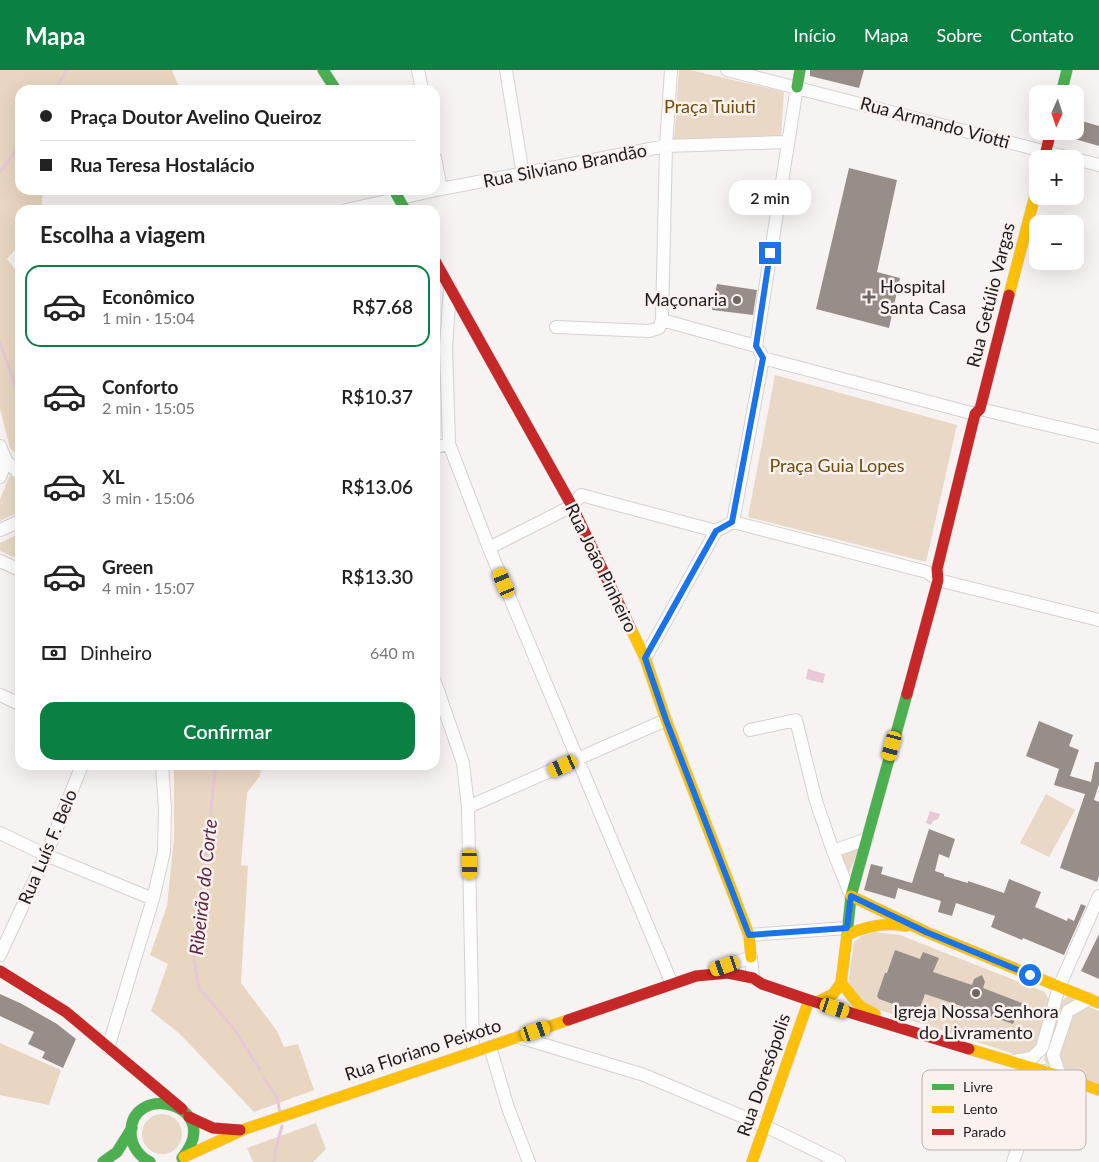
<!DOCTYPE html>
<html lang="pt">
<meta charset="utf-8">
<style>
body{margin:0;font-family:Lato,sans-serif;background:#f6f6f6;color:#222;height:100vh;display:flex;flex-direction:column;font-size:19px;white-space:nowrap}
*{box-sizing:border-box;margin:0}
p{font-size:16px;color:#767676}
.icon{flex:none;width:28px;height:28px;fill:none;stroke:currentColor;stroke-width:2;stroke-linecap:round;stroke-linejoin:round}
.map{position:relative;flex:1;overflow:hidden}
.details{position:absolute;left:15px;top:135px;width:425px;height:565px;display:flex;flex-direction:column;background:#fff;border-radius:15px;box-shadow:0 5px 20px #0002}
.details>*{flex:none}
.banner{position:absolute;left:15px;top:15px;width:425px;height:110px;border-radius:15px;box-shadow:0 5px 20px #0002;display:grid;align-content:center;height:110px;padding:0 25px;background:#fff}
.needle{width:32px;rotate:183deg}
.controls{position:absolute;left:1029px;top:15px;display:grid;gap:10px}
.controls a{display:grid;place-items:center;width:55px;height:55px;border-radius:10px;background:#fff;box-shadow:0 5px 20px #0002;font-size:25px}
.end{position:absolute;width:22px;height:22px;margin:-11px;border:6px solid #1a73e8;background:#fff;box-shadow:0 0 0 2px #fff}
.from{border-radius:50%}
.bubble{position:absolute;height:35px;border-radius:15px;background:#fff;box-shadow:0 5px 20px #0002;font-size:16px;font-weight:600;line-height:35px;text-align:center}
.car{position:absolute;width:15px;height:30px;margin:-15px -8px;border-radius:6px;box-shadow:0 0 4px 1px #0007;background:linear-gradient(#f5c518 24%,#345 0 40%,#f5c518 0 76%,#345 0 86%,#f5c518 0)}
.banner b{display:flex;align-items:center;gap:18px;height:48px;font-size:19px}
.banner b+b{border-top:1px solid #e0e0e0}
.banner i{width:12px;height:12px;background:#222}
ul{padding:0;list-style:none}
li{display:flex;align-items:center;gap:15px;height:82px;margin:0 10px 8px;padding:0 15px;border:2px solid transparent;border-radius:15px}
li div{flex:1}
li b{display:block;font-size:19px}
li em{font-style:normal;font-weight:600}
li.on{border-color:#0b8043}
li>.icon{width:45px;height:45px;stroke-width:1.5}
h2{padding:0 25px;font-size:22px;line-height:60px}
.pay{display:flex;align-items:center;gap:12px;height:55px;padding:0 25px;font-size:19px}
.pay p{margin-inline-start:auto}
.button{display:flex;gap:10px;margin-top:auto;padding:10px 25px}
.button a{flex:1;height:58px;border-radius:15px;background:#0b8043;color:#fff;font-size:20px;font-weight:600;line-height:58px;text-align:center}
header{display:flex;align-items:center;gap:30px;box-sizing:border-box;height:70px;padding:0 25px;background:#0b8043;color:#fff}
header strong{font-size:24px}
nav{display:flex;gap:28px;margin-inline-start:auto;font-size:18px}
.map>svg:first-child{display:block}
.green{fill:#e8d8c5}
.forest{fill:#e8d6c1}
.water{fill:#e8c7d6}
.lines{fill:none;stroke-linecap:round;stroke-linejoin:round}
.stream{stroke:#e8c7d6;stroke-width:3}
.building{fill:#978e8a}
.street-casing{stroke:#d5d1d1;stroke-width:14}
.fast-casing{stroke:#d5d1d1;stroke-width:12}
.slow-casing{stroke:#d5d1d1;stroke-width:12}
.jam-casing{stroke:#d5d1d1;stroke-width:12}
.path{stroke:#dddbdb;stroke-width:2;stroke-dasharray:2.5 4;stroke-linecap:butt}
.street{stroke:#fefdfd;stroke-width:12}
.fast{stroke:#4caf50;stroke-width:11}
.slow{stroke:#ffc107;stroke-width:11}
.jam{stroke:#c62828;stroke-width:11}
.route{stroke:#1a73e8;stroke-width:6}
.poi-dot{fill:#6b6867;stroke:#fbf2f0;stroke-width:2}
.labels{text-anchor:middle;stroke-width:5;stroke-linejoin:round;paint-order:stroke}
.park-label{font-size:18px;fill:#704d09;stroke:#fbf2f0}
.street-label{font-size:18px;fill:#1f1d1c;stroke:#fbf2f0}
.poi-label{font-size:18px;fill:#1f1d1c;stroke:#fbf2f0;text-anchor:start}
.water-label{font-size:19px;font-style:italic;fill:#5d2645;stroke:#fbf2f0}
.key{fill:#fbf2f0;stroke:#b9b2b0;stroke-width:1}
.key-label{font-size:14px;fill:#1f1d1c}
</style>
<header>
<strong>Mapa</strong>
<nav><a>Início</a><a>Mapa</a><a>Sobre</a><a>Contato</a></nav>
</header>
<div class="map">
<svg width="1099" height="1092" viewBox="0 0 1099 1092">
<rect width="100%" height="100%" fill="#f8f3f3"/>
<path class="green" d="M679 0H690L784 22 781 67 674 71Z
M775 305 957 355 926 492 748 447Z
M10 405 20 414V441L0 451V429Z
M20 463V490L0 481V473Z
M1046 724 1075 740 1049 787 1020 773Z
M860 776 847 808 838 783Z
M875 862 900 865 1045 922 1050 933 1037 977 1030 984 1020 986 867 936 848 914 854 872 862 866Z
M1070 925 1074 931 1049 995 1046 993 1044 989 1061 931Z
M1089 937 1099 941V1014L1074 1006 1061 996 1058 984 1071 947 1076 942Z
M142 1064a20 20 0 1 1 40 0a20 20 0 1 1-40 0Z"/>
<path class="forest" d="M0 0H172L180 20H95L90 16 78 20H20V120H43L41 140H20V174L7 189 20 206V388L10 378 0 339Z
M174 695H261L260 706 247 723 241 795 248 796 241 913 277 961 284 977 298 974 314 1020 254 1042 180 964 151 941 168 894 150 885 167 836 174 768Z
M0 973 61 1000 49 1035 0 1025Z
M316 1053 326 1079 313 1092H253L247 1078Z"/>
<path class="water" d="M808 599 825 604 823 613 806 609Z
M216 695 194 890 199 918 234 959 277 1027 282 1055 275 1082 274 1092V1081L282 1055 276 1027 234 959 199 918 194 890Z
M930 741 940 744 938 749 933 751 931 755 926 753Z"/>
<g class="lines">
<path class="stream" d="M55 20 67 0
M0 102 20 75
M0 273 20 328
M216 695 194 890 199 918 234 959 260 1000
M264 1008 277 1027 280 1043
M274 1092 275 1082 282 1056"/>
</g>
<path class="building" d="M810 0H864L859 18 810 6Z
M1075 49 1099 56V76L1061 65V61H1075Z
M849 98 897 110 877 202 900 208 889 258 816 239Z
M717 214 757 220 753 245 712 240Z
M1039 651 1073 665 1069 676 1079 680 1070 706 1091 712 1095 692H1099V714L1094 730 1099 732V806L1097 812 1060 798 1085 724 1054 715 1059 699 1026 686Z
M929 759 955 769 949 788 939 784 935 801 944 804V806L968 813V811L1004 823 1009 809 1041 822 1035 837 1067 851 1068 848 1074 851 1081 834 1086 836 1064 885 1023 868 1022 870 991 857 995 846 956 833 952 846 938 842 941 831 898 818 895 829 864 820 871 794 883 797 881 804 912 813Z
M1099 864V909L1081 901Z
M895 880 920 889 923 882 939 888 933 902 972 915 974 909 982 905 985 912 983 918 1022 933 1013 954 976 941 973 947 965 950 962 943 964 937 925 924 918 943 879 929 877 926 885 903H887Z
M0 924 22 934 57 954 76 969 63 998 42 988 45 982 28 974 34 962 0 946Z"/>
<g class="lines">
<g class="street-casing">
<path id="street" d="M418 0 422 20
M506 0 523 105
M727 0 1074 89
M435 88 441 119
M1075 89 1099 95
M346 140 441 119 666 76 787 72
M450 217 446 278 449 374 489 478 672 914
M662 250 756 276
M556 257 649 261 659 258 662 250 666 76 671 0
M756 276 797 17
M763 288 975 344
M980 339 1099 367
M0 376 6 391 20 404
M435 377 449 374
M0 407 6 391
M733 452 927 502 938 510 1099 550
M733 452 763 288 760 282
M0 460 20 451
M489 478 572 436 581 425 716 461
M0 491 20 500
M645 588 716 461 733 452
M435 612 463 693 468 737 473 982
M0 625 20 634
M750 660 796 650 816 731 833 781 851 826
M468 737 666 650
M0 763 46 785 153 829
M833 781 867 769
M749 865 847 858
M0 885 46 785 82 695
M715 900 751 887 753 908
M519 967 644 1005 765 1056 839 1092
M490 977 508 1038 529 1092
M108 978 153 829 164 782 165 739 162 695
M1014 991 1032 988 1042 978 1059 917 1099 826
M1060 1006 1053 985 1068 941 1089 929
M1013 1092 1044 1001"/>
</g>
<g class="fast-casing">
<path id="fast" d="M323 0 336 20
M797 17 800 0
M1061 24 1067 0
M394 120 405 140
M847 865 851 826 907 624
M103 1092 117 1082 132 1058
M150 1092C140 1087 132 1077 131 1065 128 1010 227 1034 182 1088"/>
</g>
<g class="slow-casing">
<path id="slow" d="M1009 225 1038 114
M630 557 645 588 666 650 749 865 751 887
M851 826 926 862 1099 933
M841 913 860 936 875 944
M817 932 833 924 841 913 847 865C866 856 885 852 906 856
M969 979 1060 1006 1099 1020
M184 1087 245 1059 568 950
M752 1092 809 930"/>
</g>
<g class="jam-casing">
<path id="jam" d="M1044 89 1051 61
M435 191 572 436 630 557
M907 624 938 510 937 499 975 344 980 339 1009 225
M0 901 66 942 182 1039
M568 950 696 906 728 903 753 908 762 914 809 930 969 979
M189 1047 213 1058 240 1060"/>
</g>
<path class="path" d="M724 63 725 51"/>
<use href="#street" class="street"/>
<use href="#fast" class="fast"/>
<use href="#slow" class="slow"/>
<use href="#jam" class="jam"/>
</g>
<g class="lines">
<path class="route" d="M770 183 756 276 763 288 732 452 716 461 645 588 666 650 749 865 847 858 851 826 926 862 1030 905"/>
</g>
<g class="poi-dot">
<path d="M866.5 219.5h5v5h5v5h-5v5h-5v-5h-5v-5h5z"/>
<circle cx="737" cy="230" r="5"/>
<circle cx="976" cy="923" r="5"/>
</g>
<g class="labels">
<g class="park-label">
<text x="710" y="43">Praça Tuiuti</text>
<text x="837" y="402">Praça Guia Lopes</text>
</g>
<g class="street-label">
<text transform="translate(935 53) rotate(15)" y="6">Rua Armando Viotti</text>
<text transform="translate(565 96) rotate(-11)" y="6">Rua Silviano Brandão</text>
<text transform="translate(991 225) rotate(-76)" y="6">Rua Getúlio Vargas</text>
<text transform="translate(601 498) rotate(64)" y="6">Rua João Pinheiro</text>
<text transform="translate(48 777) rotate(-67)" y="6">Rua Luís F. Belo</text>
<text transform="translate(423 980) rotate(-18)" y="6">Rua Floriano Peixoto</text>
<text transform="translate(764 1005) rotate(-71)" y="6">Rua Doresópolis</text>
</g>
<g class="poi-label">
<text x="880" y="223">Hospital<tspan x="880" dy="21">Santa Casa</tspan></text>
<text x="727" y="236" text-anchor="end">Maçonaria</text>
<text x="976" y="948" text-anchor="middle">Igreja Nossa Senhora<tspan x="976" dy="21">do Livramento</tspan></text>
</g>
<g class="water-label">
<text transform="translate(203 817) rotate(-84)" y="7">Ribeirão do Corte</text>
</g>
</g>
<rect x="922" y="1000" width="164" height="80" rx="8" class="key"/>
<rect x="932" y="1014" width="22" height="6" fill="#4caf50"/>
<rect x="932" y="1036" width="22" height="7" fill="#ffc107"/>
<rect x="932" y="1059" width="22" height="6" fill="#c62828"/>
<g class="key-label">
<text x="963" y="1022">Livre</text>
<text x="963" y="1044">Lento</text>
<text x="963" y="1067">Parado</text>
</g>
</svg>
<div class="controls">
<a><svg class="needle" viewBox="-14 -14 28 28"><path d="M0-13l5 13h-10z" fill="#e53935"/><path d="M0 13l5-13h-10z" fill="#767676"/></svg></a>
<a>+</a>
<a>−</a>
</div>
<i class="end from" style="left:1030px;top:905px"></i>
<i class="end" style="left:770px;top:183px"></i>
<div class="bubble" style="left:729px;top:110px;width:82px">2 min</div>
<i class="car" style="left:504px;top:513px;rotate:337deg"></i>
<i class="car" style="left:892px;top:676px;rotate:195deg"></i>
<i class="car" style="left:563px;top:696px;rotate:246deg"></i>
<i class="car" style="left:470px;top:794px;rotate:179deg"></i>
<i class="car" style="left:725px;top:896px;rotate:251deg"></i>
<i class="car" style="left:835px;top:938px;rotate:108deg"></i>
<i class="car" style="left:536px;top:961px;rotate:71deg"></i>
<div class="banner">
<b><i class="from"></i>Praça Doutor Avelino Queiroz</b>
<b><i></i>Rua Teresa Hostalácio</b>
</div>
<section class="details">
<h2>Escolha a viagem</h2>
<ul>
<li class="on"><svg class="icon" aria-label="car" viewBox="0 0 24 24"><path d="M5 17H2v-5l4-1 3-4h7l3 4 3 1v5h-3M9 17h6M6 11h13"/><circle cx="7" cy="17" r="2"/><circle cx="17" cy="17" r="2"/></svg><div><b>Econômico</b><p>1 min · 15:04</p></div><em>R$7.68</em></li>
<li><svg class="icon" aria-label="car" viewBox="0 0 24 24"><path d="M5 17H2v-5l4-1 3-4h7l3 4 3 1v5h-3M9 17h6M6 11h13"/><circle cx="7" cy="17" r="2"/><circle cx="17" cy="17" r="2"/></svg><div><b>Conforto</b><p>2 min · 15:05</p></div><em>R$10.37</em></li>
<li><svg class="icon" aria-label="car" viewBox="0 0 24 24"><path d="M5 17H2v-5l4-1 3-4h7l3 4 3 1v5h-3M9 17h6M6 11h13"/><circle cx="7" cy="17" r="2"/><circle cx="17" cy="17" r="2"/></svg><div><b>XL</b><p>3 min · 15:06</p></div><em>R$13.06</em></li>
<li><svg class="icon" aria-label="car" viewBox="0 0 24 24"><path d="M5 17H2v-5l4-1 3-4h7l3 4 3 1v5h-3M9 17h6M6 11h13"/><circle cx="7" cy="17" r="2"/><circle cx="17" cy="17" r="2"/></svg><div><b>Green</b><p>4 min · 15:07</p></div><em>R$13.30</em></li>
</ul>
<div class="pay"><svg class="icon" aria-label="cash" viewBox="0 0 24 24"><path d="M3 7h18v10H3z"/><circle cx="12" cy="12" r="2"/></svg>Dinheiro<p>640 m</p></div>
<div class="button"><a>Confirmar</a></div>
</section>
</div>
